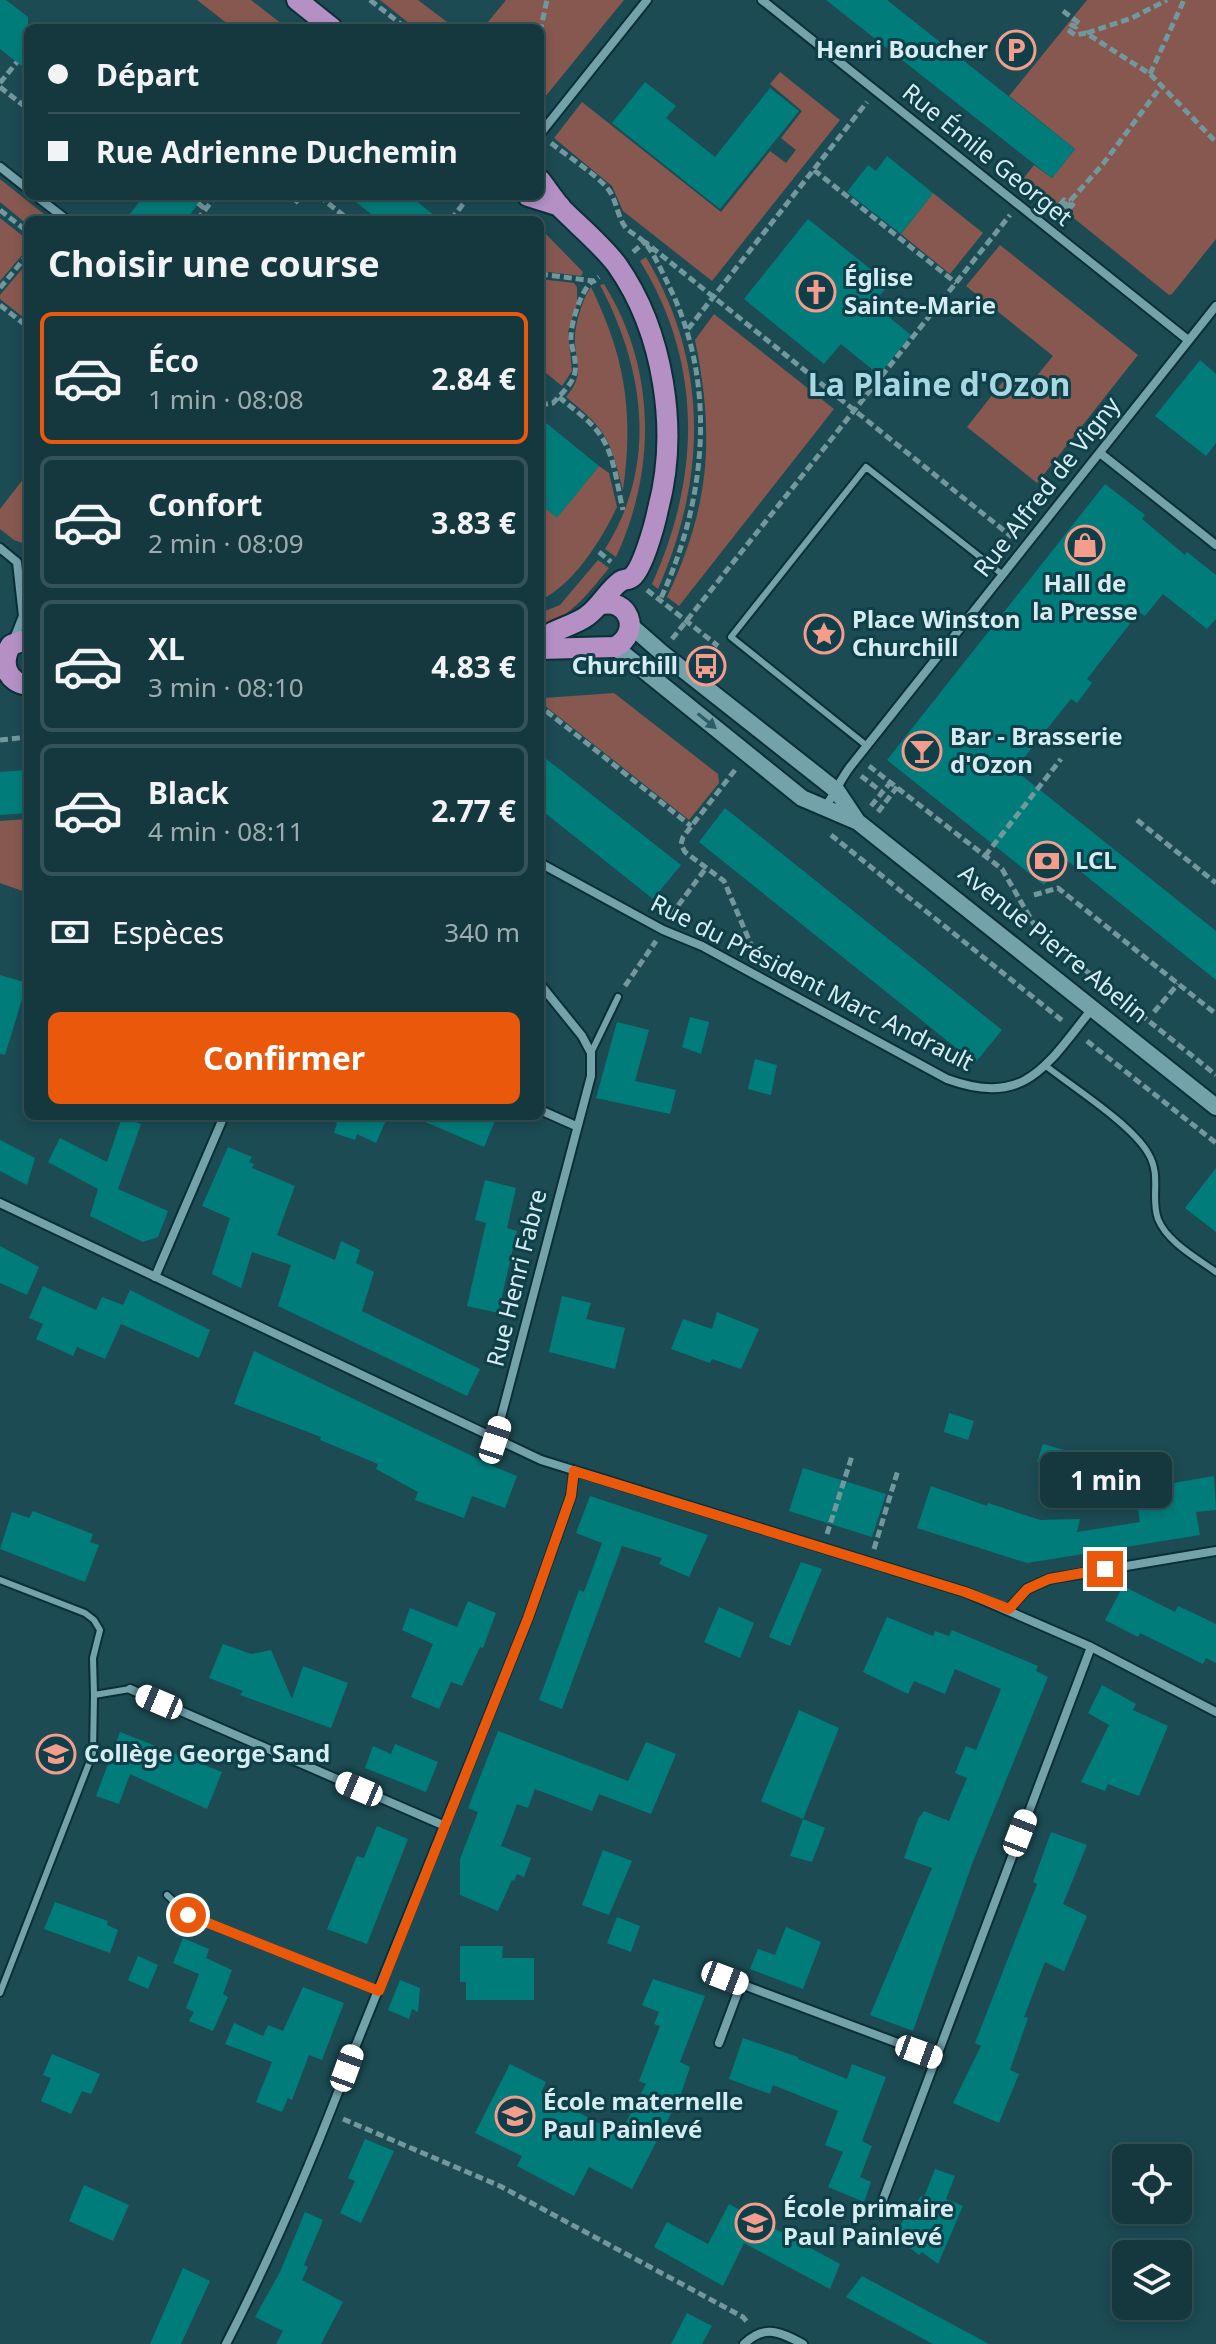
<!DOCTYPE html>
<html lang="fr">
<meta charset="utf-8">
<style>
body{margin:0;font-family:"Noto Sans",sans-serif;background:#224349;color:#f1f3f6;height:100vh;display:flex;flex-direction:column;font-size:30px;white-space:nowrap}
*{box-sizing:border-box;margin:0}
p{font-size:26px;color:#9dacb0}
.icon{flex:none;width:44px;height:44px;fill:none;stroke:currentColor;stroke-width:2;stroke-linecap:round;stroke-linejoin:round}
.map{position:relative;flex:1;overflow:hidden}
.sheet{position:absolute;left:24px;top:216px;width:520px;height:904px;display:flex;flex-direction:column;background:#15383e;border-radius:12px;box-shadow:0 4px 12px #0003,0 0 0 2px #345258}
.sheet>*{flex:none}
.guide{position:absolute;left:24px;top:24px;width:520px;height:176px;border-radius:12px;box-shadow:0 4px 12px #0003,0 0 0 2px #345258;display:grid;align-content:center;height:176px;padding:0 24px;background:#15383e}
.controls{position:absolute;left:1112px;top:2144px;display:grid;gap:16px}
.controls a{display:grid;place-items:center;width:80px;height:80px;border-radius:12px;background:#15383e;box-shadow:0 4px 12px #0003,0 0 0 2px #345258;font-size:40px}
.end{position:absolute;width:36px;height:36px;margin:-18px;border:10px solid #ea580c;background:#fff;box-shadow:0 0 0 4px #fff}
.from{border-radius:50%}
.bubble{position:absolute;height:56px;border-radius:12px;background:#15383e;box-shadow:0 4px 12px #0003,0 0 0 2px #345258;font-size:26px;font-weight:700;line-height:56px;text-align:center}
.car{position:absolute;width:24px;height:48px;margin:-24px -12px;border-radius:10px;box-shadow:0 0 6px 2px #0007;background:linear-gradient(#fff 24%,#345 0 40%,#fff 0 76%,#345 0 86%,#fff 0)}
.guide b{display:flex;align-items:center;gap:28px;height:76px;font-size:30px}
.guide b+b{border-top:2px solid #345258}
.guide i{width:20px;height:20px;background:#f1f3f6}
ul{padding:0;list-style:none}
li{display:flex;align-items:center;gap:24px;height:132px;margin:0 16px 12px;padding:0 8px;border:4px solid #345258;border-radius:12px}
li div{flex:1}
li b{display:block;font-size:30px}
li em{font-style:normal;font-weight:700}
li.active{border-color:#ea580c}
li>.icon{width:72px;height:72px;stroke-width:1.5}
h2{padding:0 24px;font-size:36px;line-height:96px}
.pay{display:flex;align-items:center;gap:20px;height:88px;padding:0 24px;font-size:30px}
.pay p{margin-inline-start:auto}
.cta{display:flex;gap:16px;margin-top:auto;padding:16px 24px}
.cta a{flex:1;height:92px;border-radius:12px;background:#ea580c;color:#fff;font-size:32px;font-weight:700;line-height:92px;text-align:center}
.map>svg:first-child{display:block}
.green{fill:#86584f}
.building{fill:#007d7a}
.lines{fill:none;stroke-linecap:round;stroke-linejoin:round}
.lane-casing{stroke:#0b2f36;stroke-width:10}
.street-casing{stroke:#0b2f36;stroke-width:12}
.secondary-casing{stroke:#0b2f36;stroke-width:20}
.primary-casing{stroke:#0b2f36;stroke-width:24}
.path{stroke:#72979d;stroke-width:5;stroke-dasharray:8 4;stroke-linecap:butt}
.lane{stroke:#73a2ab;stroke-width:6}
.street{stroke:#73a2ab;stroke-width:8}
.secondary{stroke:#73a2ab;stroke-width:16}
.primary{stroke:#b490c4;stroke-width:20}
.oneway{fill:#2d5d66}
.route{stroke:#ea580c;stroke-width:10}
.labels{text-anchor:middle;stroke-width:6;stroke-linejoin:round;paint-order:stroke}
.poi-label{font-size:24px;font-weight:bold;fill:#d5edf2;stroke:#0f4049;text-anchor:start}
.street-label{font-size:24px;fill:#d5edf2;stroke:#0f4049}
.district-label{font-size:32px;font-weight:bold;fill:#a7d7e1;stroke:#0f4049}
</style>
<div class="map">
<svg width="1216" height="2344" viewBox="0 0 1216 2344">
<rect width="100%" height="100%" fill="#1c4b53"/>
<path class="green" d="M197 0H251L287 28H233Z
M380 0H418L455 28H415Z
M506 0H624L540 103V28H483Z
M1087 0H1216V239L1172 294 1169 295 1024 178 1034 165 1052 178 1075 149 1009 96Z
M780 72 840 120 712 281 623 211 612 186 554 138 582 102 721 212 770 151 786 163 796 150 781 138 802 111 770 84Z
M0 179 50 219 28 220V225L0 202Z
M933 193 983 233 950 274 901 234Z
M0 218 28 240V248L0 281Z
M540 228 583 272 581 276 540 271Z
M1000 245 1138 355 1037 483 967 427 1008 375 1026 389 1053 356 966 286Z
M646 257C709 364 707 477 658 589L652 584C701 476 703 363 640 261Z
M28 262V321L0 299V295Z
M540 279 574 283 577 287V304L568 332 572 371 562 386 540 368Z
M604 284C656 367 657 469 616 557L605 549C658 465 645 370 600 285Z
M591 287C625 357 634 412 623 490 610 439 607 430 566 397 587 372 574 363 575 336 576 321 583 298 591 287Z
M714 314 834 409 679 606 667 597C710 506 715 437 695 340Z
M599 466 609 473 617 507C602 539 573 586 540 600V504L557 517Z
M28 473V545L14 540 0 529V509Z
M598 560 609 568C591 590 570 618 541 627L540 613 560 605Z
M614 693 718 774 719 783 689 820 544 705V698Z
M28 819V893L0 883V821Z"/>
<path class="building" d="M0 0H6L28 17V71L0 49Z
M826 0H887L1075 149 1052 178Z
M645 82 676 106 666 118 715 157 770 88 799 111 720 209 612 123Z
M887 156 933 193 901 234 847 192 868 165 876 171Z
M144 196H204L186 220H125Z
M348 196H410L440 220H379Z
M808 219 889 284 873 304 911 335 879 375 841 344 824 364 744 299Z
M1200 360 1216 374V443L1206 456 1155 416Z
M540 418 599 466 557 518 540 504Z
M1105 484 1145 515 1142 519 1185 555 1187 552 1216 575V619L1207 629 1163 594 1145 616 1139 612 1087 679 1092 683 1077 703 1071 699 1019 764 1025 768 1020 774 1216 931V980L1065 859 1044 885 887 760Z
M540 754 681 865 653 899 540 809Z
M28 770V813L0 815V772Z
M725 808 1002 1030 975 1063 699 842Z
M0 975 27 983 5 1055 0 1054Z
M690 1017 709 1022 701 1054 682 1047Z
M617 1022 649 1030 635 1081 676 1090 670 1114 596 1098Z
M755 1059 777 1065 771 1095 748 1089Z
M322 1116H388L376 1143 357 1134 355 1140 334 1133 337 1123Z
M411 1116H497L484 1147Z
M122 1117 141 1124 118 1189 168 1211 158 1237 143 1242 90 1216 98 1189 48 1162 60 1138 107 1162Z
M0 1140 35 1158 27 1185 0 1171Z
M228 1147 252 1157 249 1162 254 1164 252 1168 295 1186 277 1235 335 1260 341 1241 360 1250 356 1263 374 1272 362 1311 480 1369 467 1396 278 1306 291 1265 252 1252 241 1288 212 1274 230 1218 202 1206Z
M1216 1168V1232L1185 1208Z
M485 1180 516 1188 507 1228 517 1231 498 1313 467 1306 486 1223 475 1220Z
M0 1246 39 1267 27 1295 0 1283Z
M43 1286 96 1310 102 1297 123 1305 130 1290 210 1330 199 1358 121 1324 105 1359 77 1347 73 1356 36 1339 43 1324 29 1318Z
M562 1296 591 1303 586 1319 625 1328 615 1369 549 1352Z
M717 1312 759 1329 741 1369 712 1359 710 1363 671 1349 683 1319 712 1329Z
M254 1351 497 1468 517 1476 505 1508 472 1496 464 1518 415 1500 418 1492 376 1469 378 1464 320 1440 321 1437 234 1404Z
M949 1413 974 1421 968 1440 944 1432Z
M1043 1444 1064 1450 1057 1469 1037 1462Z
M803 1468 886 1494 872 1537 789 1511Z
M1214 1476 1216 1510 1196 1512 1200 1535 1027 1563 917 1528 931 1486 987 1506 988 1503 1040 1520 1080 1519 1077 1532 1140 1522 1137 1502 1156 1500 1155 1494 1168 1492 1167 1484Z
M590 1496 708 1535 689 1577 659 1564 662 1558 622 1546 562 1709 539 1700 579 1590 584 1592 602 1543 576 1533Z
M33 1511 93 1534 90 1542 99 1545 85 1582 0 1549 12 1512 29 1518Z
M801 1562 822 1569 790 1646 769 1637Z
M1123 1586 1175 1612 1178 1606 1216 1624V1663L1206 1658 1203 1664 1140 1633 1138 1637 1105 1620Z
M468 1601 496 1613 483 1648 480 1647 462 1686 451 1682 439 1709 411 1697 433 1644 402 1630 410 1608 457 1627Z
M719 1607 754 1623 740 1658 704 1642Z
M887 1617 933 1636 935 1631 949 1636 952 1630 1038 1666 1036 1671 1048 1677 972 1864 913 2031 870 2015 932 1868 904 1858 918 1819 924 1811 949 1821 967 1778 955 1773 966 1746 976 1750 1001 1689 955 1669 945 1694 914 1681 908 1694 863 1672Z
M223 1644 251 1654 271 1650 292 1699 303 1666 348 1683 331 1728 240 1695 243 1691 209 1678Z
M1102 1685 1136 1704 1133 1710 1168 1726 1139 1796 1108 1784 1105 1791 1081 1782 1109 1725 1088 1713Z
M799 1710 839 1728 803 1819 761 1801Z
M498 1731 628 1781 646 1742 676 1754 651 1814 599 1794 592 1811 535 1789 528 1808 517 1804 501 1846 531 1858 524 1877 517 1874 514 1881 512 1880 498 1911 460 1895V1859L478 1812 468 1808Z
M120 1732 222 1772 207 1809 130 1774 119 1804 96 1796Z
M395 1744 438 1762 426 1792 365 1768 373 1746 391 1754Z
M803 1819 825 1828 812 1862 790 1856Z
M377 1826 408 1839 367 1944 327 1929 357 1856 364 1858Z
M1051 1832 1087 1845 1063 1904 1087 1916 1064 1971 1045 1962 1024 2017 1028 2018 1010 2070 1019 2074 999 2123 953 2103 981 2046 975 2043 1037 1884 1033 1882Z
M603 1850 632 1861 609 1915 582 1905Z
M55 1902 108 1921 107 1925 118 1930 110 1953 44 1929Z
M617 1917 640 1926 631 1952 607 1943Z
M786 1927 821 1942 803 1989 750 1969 758 1949 775 1955Z
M183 1938 209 1949 206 1958 232 1970 223 1994 228 1997 213 2031 189 2021 194 2012 186 2008 199 1974 173 1963Z
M460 1946H503L502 1958H534V2000H466V1982H460Z
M138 1956 158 1965 148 1989 128 1980Z
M653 1979 705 1996 680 2062 690 2067 681 2094 632 2189 589 2167 574 2196 517 2166 522 2156 475 2133 510 2064 546 2082 541 2093 620 2134 646 2084 639 2081 660 2026 654 2024 659 2012 642 2005Z
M400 1980 420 1988 418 2012 412 2009 409 2019 388 2010Z
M303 1987 344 2003 322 2060 309 2055 292 2100 288 2098 282 2112 256 2102 272 2062 225 2044 234 2023 263 2036 268 2025 283 2031Z
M743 2038 798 2057V2059L847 2079 852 2064 886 2077 862 2141 872 2146 860 2177 871 2182 864 2202 828 2187 843 2152 825 2145 838 2111 773 2085 770 2094 729 2079Z
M52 2054 100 2074 91 2094 82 2091 71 2114 41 2101 51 2078 43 2075Z
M365 2139 394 2151 361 2223 340 2213 355 2181 348 2178Z
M935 2169 955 2176 946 2199 963 2206 938 2264 922 2252 919 2255 893 2235 921 2196 924 2197Z
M84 2185 129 2205 113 2241 69 2221Z
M729 2204 840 2264 830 2289 744 2243 723 2286 654 2247 667 2222 708 2244Z
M305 2212 323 2220 304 2265 308 2267 302 2280 343 2302 321 2344H276L283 2331 255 2317 280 2272Z
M183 2268 210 2281 181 2344H150Z
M862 2276 948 2322 989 2344H933L846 2297Z
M687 2313 712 2326 702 2344H671Z"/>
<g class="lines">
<g class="lane-casing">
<path id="lane" d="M867 746 731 637 866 467 1003 575
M591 1053 618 997
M1046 1066C1074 1088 1131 1124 1148 1153 1162 1176 1150 1197 1158 1219 1167 1242 1197 1258 1216 1272
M0 1580 85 1613 94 1620 100 1630 93 1658 94 1695
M167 1895 188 1915 379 1991
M0 1993 93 1753 94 1695 130 1689"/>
</g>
<g class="street-casing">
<path id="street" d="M762 0 1188 340
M540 134 647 0
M0 167 28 189
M36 196 67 220
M1100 453 1216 545
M0 548 17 562 23 616 28 625
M13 641 23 616
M825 807C835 794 840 780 850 767L1216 306
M540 863 663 930 702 946 947 1079C1027 1108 1047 1064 1092 1009
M540 1110 576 1126
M0 1203 541 1460 965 1592 1091 1647 1216 1712
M155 1277 224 1116
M495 1440 591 1076V1053L582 1036 540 984
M1009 1609 1027 1589 1049 1579 1216 1551
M130 1689 445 1826
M709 1972 935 2057
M719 2043 741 1984
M882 2202 1091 1647
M226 2344C276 2247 318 2147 356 2045L528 1618 571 1496 574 1471
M744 2344C765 2324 780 2332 803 2344"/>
</g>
<g class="secondary-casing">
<path id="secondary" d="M630 625 662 653 837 791 857 821
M615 647 802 798 858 822 1216 1107"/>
</g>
<g class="primary-casing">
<path id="primary" d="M297 0 332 28
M540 180C547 189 554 200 562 209 580 227 601 244 617 265 664 332 679 431 658 509 655 524 643 568 632 577 629 580 624 579 621 581 608 590 600 607 587 616 572 627 553 628 540 642
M528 196 560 206
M28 639 11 645C0 663 7 683 28 685
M540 649 615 647C642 633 629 596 599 605"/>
</g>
<path class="path" d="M370 0 406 28
M1063 11 1079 23 1076 27 1072 25 1068 30 1075 35 1086 33 1150 74 1216 142
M540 32 547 0
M1087 33 1132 18 1167 0
M1150 74 1184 0
M0 83 17 62
M0 87 28 109
M551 143C566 155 597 175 608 189 617 200 617 217 626 228 632 234 640 237 645 243 655 255 662 272 669 286 718 385 706 502 660 600
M814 170 956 283
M319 196 349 220
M198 203 205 209
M295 203 301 196
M0 210 28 232
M1052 215 1064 200 1068 203 1064 207 1068 210 1074 203 1071 200 1103 164 1162 85
M197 220 216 196
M451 220 469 196
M633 252 645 242 1012 537
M540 274 594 281 599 277
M0 288 28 254
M0 305 28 327
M688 329 867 102
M559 397C573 409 590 420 601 436 615 457 617 486 623 510
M540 405 553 403C561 394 573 384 575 372 577 361 572 350 571 340 570 325 581 289 593 281
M599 552 611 562
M647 590 718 646
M672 639 1010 215
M540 702V706L691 826
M0 740 28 737
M869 766 1002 869 1039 933 1216 1075
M735 770 683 837 681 844 685 852 724 881 752 947
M861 776 882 792
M871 806 890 783
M878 812 897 787
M1137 820 1216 883
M831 835 1064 1022
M985 856 1061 759
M1034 895 1058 888 1216 1014
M671 915 706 868
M625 986 656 941
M1154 1012 1178 984
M1087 1041 1216 1143
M827 1534 852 1456
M874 1549 898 1470
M343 2119 500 2186 743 2317 748 2323"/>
<use href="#lane" class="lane"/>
<use href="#street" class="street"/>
<use href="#secondary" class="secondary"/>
<use href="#primary" class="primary"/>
</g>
<defs><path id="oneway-solid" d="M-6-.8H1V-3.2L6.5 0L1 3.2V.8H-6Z" transform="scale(2)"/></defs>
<use class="oneway" href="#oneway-solid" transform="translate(707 721) rotate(39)"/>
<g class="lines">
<path class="route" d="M188 1915 379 1991 528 1618 571 1496 574 1471 965 1592 1009 1609 1027 1589 1049 1579 1105 1569"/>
</g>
<defs>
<g id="parking-ring" transform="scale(2)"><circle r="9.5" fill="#0f4049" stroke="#f49d8d" stroke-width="1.5"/><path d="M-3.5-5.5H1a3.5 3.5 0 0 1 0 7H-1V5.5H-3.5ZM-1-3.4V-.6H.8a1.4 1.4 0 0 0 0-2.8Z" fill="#f49d8d"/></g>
<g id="church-ring" transform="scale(2)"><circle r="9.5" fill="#0f4049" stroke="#f49d8d" stroke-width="1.5"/><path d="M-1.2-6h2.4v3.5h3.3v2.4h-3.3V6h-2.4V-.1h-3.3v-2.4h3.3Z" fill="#f49d8d"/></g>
<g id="shop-ring" transform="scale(2)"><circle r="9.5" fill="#0f4049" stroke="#f49d8d" stroke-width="1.5"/><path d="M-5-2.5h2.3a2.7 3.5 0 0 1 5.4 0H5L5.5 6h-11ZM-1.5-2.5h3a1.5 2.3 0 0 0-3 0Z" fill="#f49d8d"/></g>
<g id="sight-ring" transform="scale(2)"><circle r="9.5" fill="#0f4049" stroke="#f49d8d" stroke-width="1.5"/><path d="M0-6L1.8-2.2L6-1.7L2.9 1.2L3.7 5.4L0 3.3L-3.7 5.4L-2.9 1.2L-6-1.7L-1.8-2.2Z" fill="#f49d8d"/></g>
<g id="bus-ring" transform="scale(2)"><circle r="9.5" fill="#0f4049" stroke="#f49d8d" stroke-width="1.5"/><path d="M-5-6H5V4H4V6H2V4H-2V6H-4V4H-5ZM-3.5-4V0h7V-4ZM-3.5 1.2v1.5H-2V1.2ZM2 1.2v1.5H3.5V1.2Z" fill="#f49d8d"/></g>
<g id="bar-ring" transform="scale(2)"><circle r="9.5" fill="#0f4049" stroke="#f49d8d" stroke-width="1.5"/><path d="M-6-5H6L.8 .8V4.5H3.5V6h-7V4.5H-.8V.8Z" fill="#f49d8d"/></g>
<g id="bank-ring" transform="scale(2)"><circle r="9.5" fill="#0f4049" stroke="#f49d8d" stroke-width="1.5"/><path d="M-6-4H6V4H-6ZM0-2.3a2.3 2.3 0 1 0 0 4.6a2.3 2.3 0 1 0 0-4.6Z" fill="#f49d8d"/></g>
<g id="school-ring" transform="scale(2)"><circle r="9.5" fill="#0f4049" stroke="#f49d8d" stroke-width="1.5"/><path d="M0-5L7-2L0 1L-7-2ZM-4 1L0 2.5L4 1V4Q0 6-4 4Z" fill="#f49d8d"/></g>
</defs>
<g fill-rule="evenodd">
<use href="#parking-ring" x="1016" y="50"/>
<use href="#church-ring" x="816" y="292"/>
<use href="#shop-ring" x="1085" y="545"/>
<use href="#sight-ring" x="824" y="634"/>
<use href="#bus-ring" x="706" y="666"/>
<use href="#bar-ring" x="922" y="751"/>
<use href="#bank-ring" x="1047" y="861"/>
<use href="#school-ring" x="56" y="1754"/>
<use href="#school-ring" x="515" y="2116"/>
<use href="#school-ring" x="755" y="2223"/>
</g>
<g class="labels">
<g class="poi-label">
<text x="988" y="58" text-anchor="end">Henri Boucher</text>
<text x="844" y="286">Église<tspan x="844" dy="28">Sainte-Marie</tspan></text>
<text x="1085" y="592" text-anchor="middle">Hall de<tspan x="1085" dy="28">la Presse</tspan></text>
<text x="852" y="628">Place Winston<tspan x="852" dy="28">Churchill</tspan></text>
<text x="678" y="674" text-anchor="end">Churchill</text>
<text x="950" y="745">Bar - Brasserie<tspan x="950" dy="28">d'Ozon</tspan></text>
<text x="1075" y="869">LCL</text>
<text x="84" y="1762">Collège George Sand</text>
<text x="543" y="2110">École maternelle<tspan x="543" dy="28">Paul Painlevé</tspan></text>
<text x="783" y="2217">École primaire<tspan x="783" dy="28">Paul Painlevé</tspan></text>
</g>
<g class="street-label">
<text transform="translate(987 155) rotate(39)" y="8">Rue Émile Georget</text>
<text transform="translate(1047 487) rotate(-52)" y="8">Rue Alfred de Vigny</text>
<text transform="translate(1053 944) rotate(39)" y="8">Avenue Pierre Abelin</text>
<text transform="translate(812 983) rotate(27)" y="8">Rue du Président Marc Andrault</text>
<text transform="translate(517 1278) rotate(-76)" y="8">Rue Henri Fabre</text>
</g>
<g class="district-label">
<text x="939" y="396">La Plaine d'Ozon</text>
</g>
</g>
</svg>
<div class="controls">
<a><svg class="icon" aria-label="locate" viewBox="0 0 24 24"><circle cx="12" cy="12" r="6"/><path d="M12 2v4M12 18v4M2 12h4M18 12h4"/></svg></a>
<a><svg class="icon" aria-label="layers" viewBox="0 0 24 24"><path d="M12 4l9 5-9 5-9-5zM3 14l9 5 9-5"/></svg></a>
</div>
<i class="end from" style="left:188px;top:1915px"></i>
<i class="end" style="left:1105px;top:1569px"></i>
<div class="bubble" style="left:1040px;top:1452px;width:132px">1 min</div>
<i class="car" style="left:495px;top:1440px;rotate:18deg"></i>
<i class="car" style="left:159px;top:1702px;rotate:293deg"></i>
<i class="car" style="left:359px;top:1789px;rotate:293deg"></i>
<i class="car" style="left:1020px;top:1833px;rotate:21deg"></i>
<i class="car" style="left:725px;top:1978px;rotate:111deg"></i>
<i class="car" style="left:919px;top:2052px;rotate:110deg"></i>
<i class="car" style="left:347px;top:2068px;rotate:20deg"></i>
<div class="guide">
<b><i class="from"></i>Départ</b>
<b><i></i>Rue Adrienne Duchemin</b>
</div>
<section class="sheet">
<h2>Choisir une course</h2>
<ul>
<li class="active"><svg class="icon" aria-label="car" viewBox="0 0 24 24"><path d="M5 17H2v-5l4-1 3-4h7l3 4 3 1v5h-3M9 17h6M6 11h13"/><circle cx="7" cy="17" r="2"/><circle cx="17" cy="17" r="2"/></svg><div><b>Éco</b><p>1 min · 08:08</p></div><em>2.84 €</em></li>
<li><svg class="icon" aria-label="car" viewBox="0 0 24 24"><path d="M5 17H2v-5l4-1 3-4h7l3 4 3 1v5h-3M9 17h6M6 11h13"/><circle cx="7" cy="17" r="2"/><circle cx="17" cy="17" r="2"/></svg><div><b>Confort</b><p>2 min · 08:09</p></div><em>3.83 €</em></li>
<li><svg class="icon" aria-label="car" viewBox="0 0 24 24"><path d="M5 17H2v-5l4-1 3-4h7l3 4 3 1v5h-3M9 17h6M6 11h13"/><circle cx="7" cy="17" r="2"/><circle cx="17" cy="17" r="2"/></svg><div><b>XL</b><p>3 min · 08:10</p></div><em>4.83 €</em></li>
<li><svg class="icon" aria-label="car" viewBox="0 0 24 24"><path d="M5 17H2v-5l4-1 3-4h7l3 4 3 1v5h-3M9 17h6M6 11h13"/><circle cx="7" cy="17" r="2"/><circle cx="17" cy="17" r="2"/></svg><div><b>Black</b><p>4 min · 08:11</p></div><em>2.77 €</em></li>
</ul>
<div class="pay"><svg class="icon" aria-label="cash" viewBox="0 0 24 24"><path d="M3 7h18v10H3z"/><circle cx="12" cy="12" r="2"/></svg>Espèces<p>340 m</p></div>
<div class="cta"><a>Confirmer</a></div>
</section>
</div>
